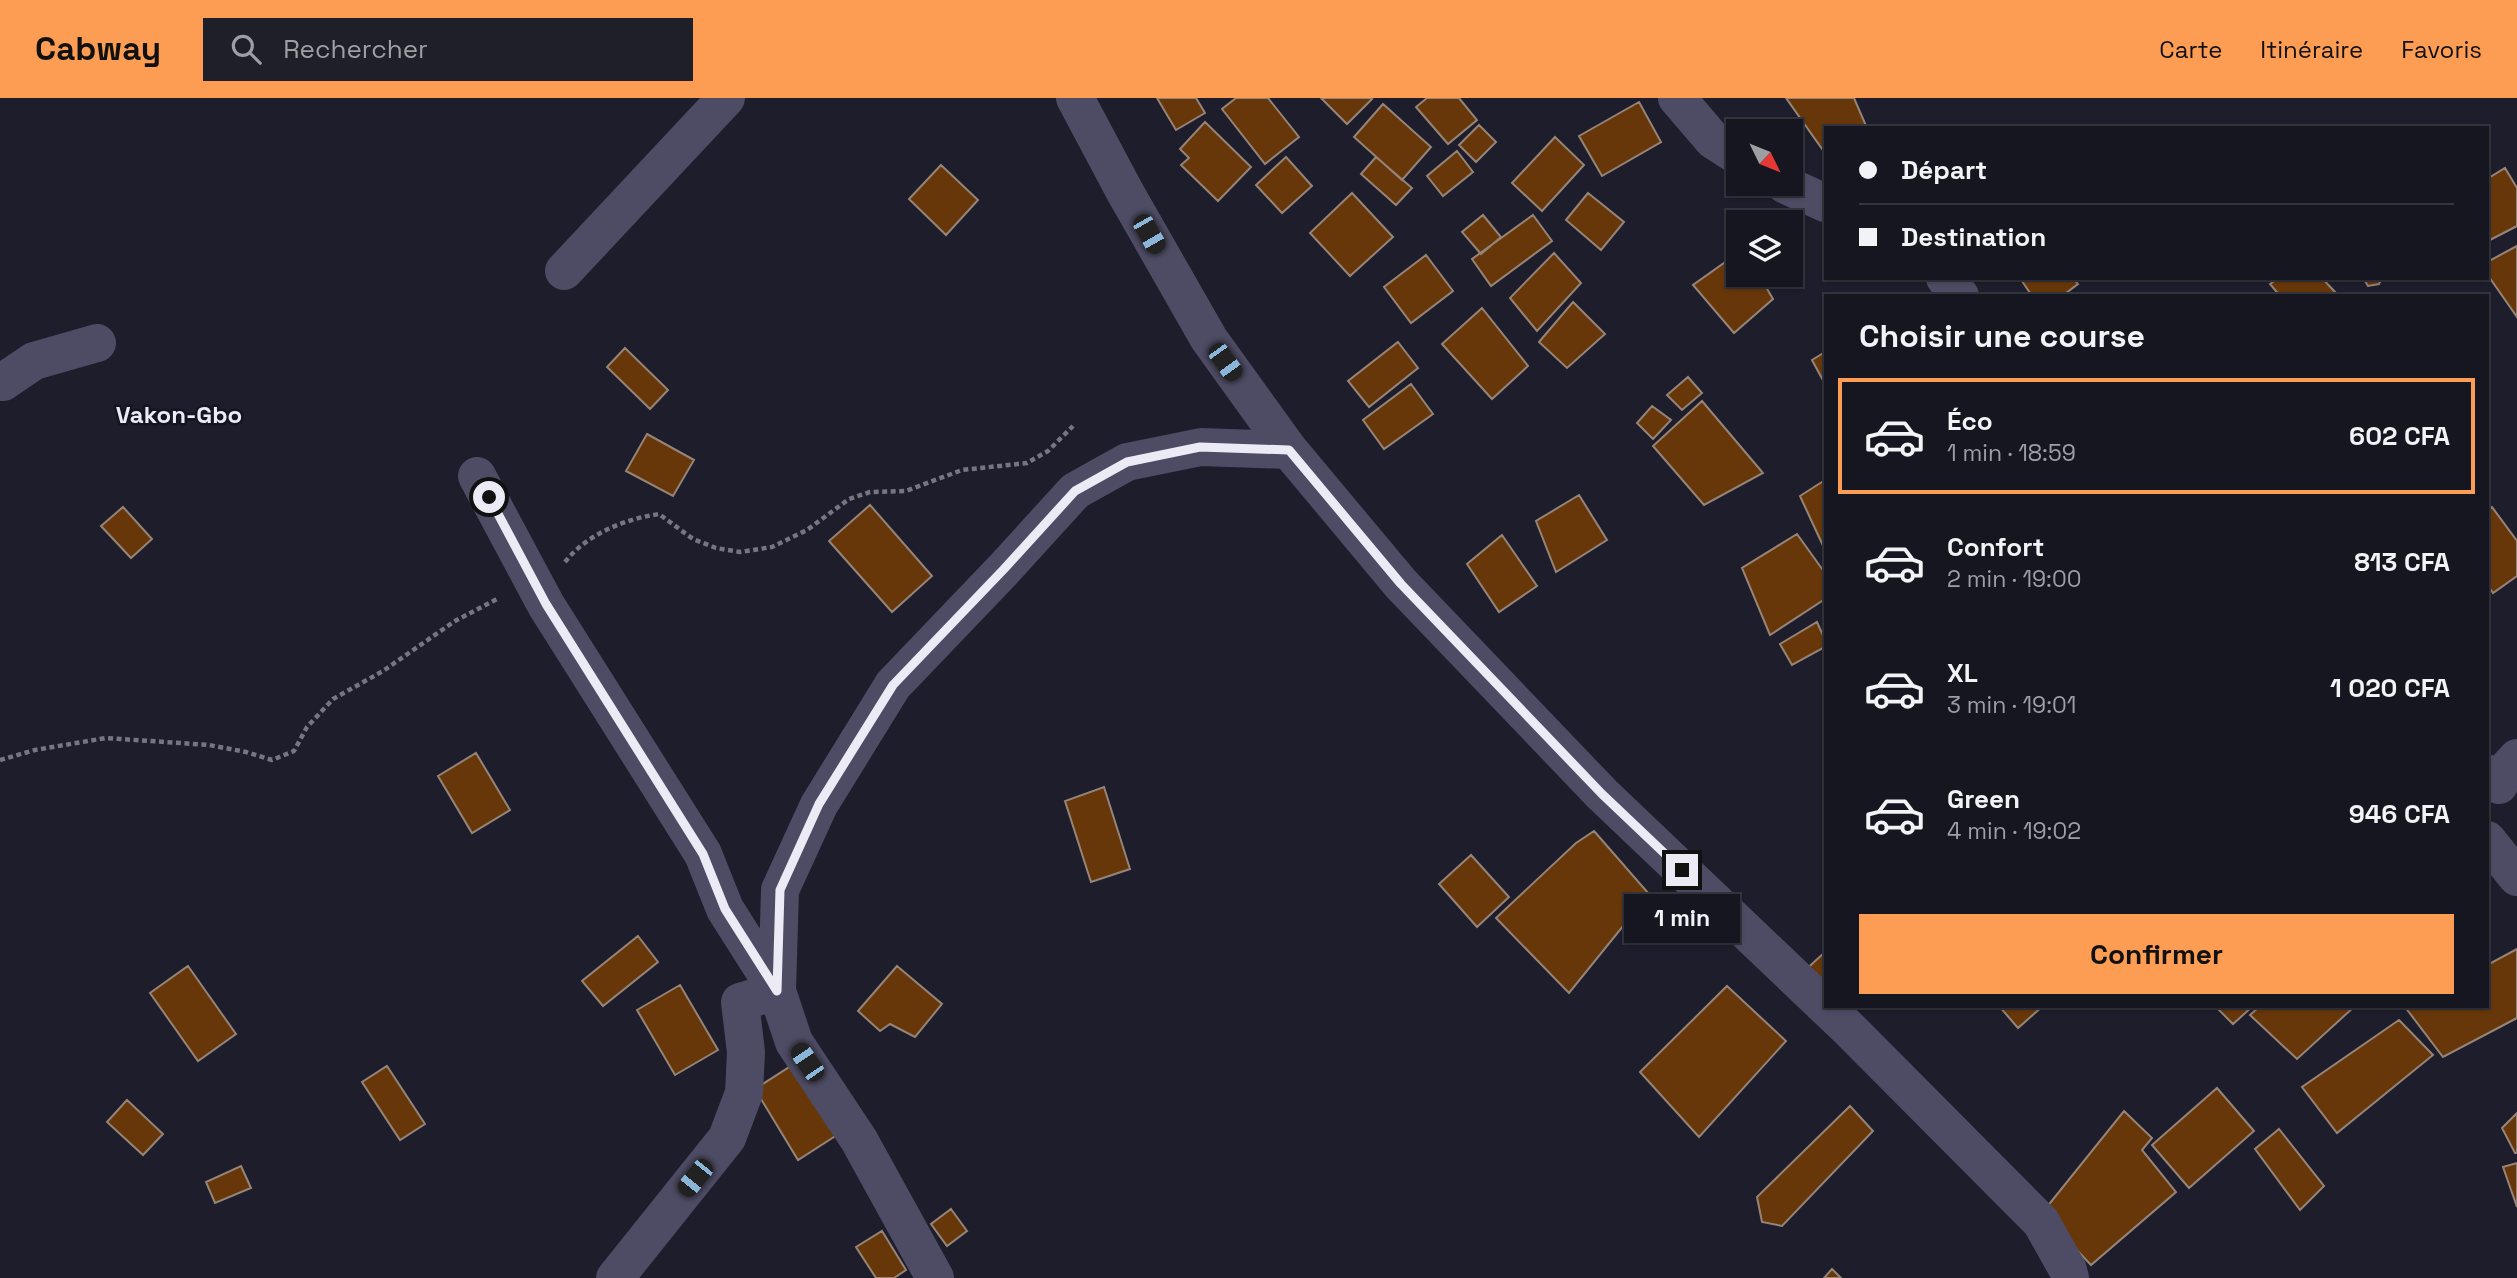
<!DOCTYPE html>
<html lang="fr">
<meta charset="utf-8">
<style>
body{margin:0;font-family:"Space Grotesk",sans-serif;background:#1f1f29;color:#f1f3f6;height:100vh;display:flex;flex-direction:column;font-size:26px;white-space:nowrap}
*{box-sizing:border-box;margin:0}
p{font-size:23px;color:#9e9fa5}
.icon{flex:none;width:38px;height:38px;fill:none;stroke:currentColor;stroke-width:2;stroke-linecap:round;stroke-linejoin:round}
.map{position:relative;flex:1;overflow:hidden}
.sheet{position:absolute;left:1824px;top:196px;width:665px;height:714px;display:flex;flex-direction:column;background:#161620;border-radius:0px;box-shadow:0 2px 5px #0004,0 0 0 2px #35353e}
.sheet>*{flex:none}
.banner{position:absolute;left:1824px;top:28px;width:665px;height:154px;border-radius:0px;box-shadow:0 2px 5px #0004,0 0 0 2px #35353e;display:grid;align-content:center;height:154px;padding:0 35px;background:#161620}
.needle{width:46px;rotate:133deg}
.tools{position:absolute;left:1726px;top:21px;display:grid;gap:14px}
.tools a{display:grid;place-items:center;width:77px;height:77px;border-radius:0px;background:#161620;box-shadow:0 2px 5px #0004,0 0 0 2px #35353e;font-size:35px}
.end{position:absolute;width:32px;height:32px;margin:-16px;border:9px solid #ecebf5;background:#111;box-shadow:0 0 0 4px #111}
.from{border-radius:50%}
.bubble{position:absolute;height:49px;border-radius:0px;background:#161620;box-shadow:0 2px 5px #0004,0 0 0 2px #35353e;font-size:23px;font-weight:800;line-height:49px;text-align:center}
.car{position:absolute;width:21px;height:42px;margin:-21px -10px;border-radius:9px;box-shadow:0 0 5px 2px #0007;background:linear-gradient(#222 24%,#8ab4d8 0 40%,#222 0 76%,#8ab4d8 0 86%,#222 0)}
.banner b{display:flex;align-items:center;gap:24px;height:66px;font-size:26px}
.banner b+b{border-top:2px solid #35353e}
.banner i{width:18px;height:18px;background:#f1f3f6}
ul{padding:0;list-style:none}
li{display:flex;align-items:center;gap:21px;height:116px;margin:0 14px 10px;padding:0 21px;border:4px solid transparent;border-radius:0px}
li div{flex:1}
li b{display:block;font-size:26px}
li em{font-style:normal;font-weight:800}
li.selected{border-color:#fc9d53}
li>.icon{width:63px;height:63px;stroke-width:1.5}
h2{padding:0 35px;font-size:32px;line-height:84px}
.cta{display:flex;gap:14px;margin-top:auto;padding:14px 35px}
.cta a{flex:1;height:80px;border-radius:0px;background:#fc9d53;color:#111;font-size:28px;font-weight:800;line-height:80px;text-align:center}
header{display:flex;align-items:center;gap:42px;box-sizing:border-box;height:98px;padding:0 35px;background:#fc9d53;color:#111}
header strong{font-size:33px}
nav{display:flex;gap:38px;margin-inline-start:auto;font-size:24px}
.search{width:490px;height:63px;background:#1f1f29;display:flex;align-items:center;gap:18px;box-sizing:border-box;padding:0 24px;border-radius:0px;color:#9e9fa5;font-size:26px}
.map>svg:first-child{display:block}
.building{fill:#67370a;stroke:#958478;stroke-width:2}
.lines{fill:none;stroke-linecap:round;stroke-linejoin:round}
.path{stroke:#767581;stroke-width:4.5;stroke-dasharray:5 3.5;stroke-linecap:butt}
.minor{stroke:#4e4c64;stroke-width:38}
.route{stroke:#ecebf5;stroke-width:9}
.labels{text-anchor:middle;stroke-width:5;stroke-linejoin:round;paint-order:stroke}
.quarter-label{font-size:24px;font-weight:bold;fill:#ecebf5;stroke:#151421}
</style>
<header>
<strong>Cabway</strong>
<div class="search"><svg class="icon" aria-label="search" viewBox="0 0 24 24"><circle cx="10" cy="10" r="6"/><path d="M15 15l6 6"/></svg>Rechercher</div>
<nav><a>Carte</a><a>Itinéraire</a><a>Favoris</a></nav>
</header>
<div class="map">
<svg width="2517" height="1180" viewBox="0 0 2517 1180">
<rect width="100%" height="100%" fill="#1e1d2b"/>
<path class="building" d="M1157 0H1196L1205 15 1176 32Z
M1236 0H1268L1299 39 1265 66 1222 11Z
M1321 0H1370L1372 1 1347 26Z
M1427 0H1459L1477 22 1448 46 1416 9Z
M1786 0H1854L1867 30H1825V55Z
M1639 4 1661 44 1602 78 1579 38Z
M1383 6 1431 49 1402 82 1354 39Z
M1205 24 1251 69 1218 103 1181 67 1189 60 1180 51Z
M1479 27 1496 44 1476 64 1459 47Z
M1555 39 1584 67 1542 113 1512 85Z
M1457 53 1473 74 1443 98 1427 78Z
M1286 59 1312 88 1282 115 1256 87Z
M1376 59 1412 90 1396 107 1361 76Z
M941 67 978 102 946 137 909 101Z
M2505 70 2517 90V128L2488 143 2487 81Z
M1352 95 1393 139 1350 178 1310 135Z
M1588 95 1624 124 1601 152 1566 122Z
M1483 117 1501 139 1481 156 1462 134Z
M1533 117 1552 143 1491 188 1472 161Z
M2517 148V219L2487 176V164Z
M1554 155 1581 185 1537 233 1510 200Z
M1738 155V177H1759L1773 201 1734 235 1693 187Z
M1426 157 1453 193 1411 225 1384 189Z
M2020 180H2073L2078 186 2062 198H2032Z
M2279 180H2322L2335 194 2330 198H2280L2270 186Z
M2363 180H2382L2379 186 2368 188Z
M1573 204 1605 236 1567 270 1539 244Z
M1482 210 1528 268 1492 301 1442 246Z
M1398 244 1418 270 1369 309 1348 283Z
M625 250 668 292 650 311 607 269Z
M1825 254V286L1812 262Z
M1688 279 1702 295 1682 312 1667 297Z
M1411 286 1433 316 1384 351 1363 322Z
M1702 303 1763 375 1704 407 1653 348Z
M1652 308 1671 322 1653 341 1637 325Z
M647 336 694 362 673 398 626 373Z
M1825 382V452L1800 398Z
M1579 397 1607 442 1556 474 1536 423Z
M870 407 932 478 892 514 829 443Z
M123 409 152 441 131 460 101 428Z
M2492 409 2517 443V478L2493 495 2487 486V413Z
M1797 436 1825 475V501L1770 537 1742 470Z
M1502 437 1537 488 1499 514 1467 466Z
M1817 524 1825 542V549L1792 567 1780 546Z
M476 655 510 712 472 735 438 678Z
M1104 689 1130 771 1091 784 1065 703Z
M1594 733 1649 796 1569 895 1496 820 1576 745Z
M1471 757 1509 799 1477 829 1439 786Z
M638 838 658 864 603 908 582 883Z
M2517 851V920L2443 959 2405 909 2487 908V867Z
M1825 854V903L1802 875Z
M188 868 236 936 198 963 150 895Z
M897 868 942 906 915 939 890 926 880 933 858 913Z
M680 887 718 952 675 977 637 912Z
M1727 888 1786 943 1699 1039 1640 974Z
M1999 908H2043L2018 930Z
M2215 908H2253L2233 926Z
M2260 908H2355L2297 961 2250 917Z
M2399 922 2433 957 2337 1035 2302 989Z
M794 966 837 1037 798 1062 755 991Z
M387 968 425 1026 400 1042 362 984Z
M2217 990 2254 1033 2189 1090 2152 1047Z
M127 1002 163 1036 143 1057 107 1024Z
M1850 1008 1873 1033 1782 1128 1762 1124 1757 1099Z
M2124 1013 2152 1040 2142 1052 2176 1094 2091 1167 2042 1115Z
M2517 1015V1055H2515L2502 1030Z
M2279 1031 2324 1088 2300 1112 2255 1051Z
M2517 1065V1109L2503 1069Z
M241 1068 251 1090 215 1105 206 1084Z
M951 1111 967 1133 947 1148 931 1126Z
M882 1133 906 1172 894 1180H876L856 1149Z
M1832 1171 1841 1180H1824Z"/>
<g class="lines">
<path class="path" d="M565 464C587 436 625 421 659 416L693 441 716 450 740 454 772 449 807 432 849 401 870 394 906 393 962 372 1027 365 1048 353 1073 328
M0 662 35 652 106 640 209 647 246 654 272 662 294 653 307 629 333 601 383 573 455 523 499 500"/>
<path class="minor" d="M1075 0 1125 94 1209 241 1289 352 1401 486 1602 696 1850 932 2041 1124 2068 1172 2070 1180
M1677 0 1713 42 1738 58
M1784 86 1825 105
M564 173 726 0
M1945 180 1960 198
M0 284H3L34 263 97 245
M477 378 546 507 703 756 725 811 777 893 794 944 859 1042 935 1180
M2487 679 2490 676 2499 687 2507 671 2517 660
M2487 742 2517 779
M615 1180 727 1040 744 995 746 954 740 904 777 893 780 792 819 707 893 587 1004 471 1075 393 1127 364 1201 349 1289 352"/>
</g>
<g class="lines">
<path class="route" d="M489 399 546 506 703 756 725 811 777 893 780 792 819 706 893 587 1004 471 1075 393 1127 364 1200 349 1289 352 1401 486 1602 696 1682 772"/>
</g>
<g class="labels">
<g class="quarter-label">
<text x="179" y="325">Vakon-Gbo</text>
</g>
</g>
</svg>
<div class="tools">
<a><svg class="needle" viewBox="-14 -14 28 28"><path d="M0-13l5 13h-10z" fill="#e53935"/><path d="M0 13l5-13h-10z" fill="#9e9fa5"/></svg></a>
<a><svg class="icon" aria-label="layers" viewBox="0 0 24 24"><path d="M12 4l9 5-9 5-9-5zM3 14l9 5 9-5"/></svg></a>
</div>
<i class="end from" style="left:489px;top:399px"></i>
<i class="end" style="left:1682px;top:772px"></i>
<div class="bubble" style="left:1624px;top:796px;width:116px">1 min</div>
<i class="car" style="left:1149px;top:136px;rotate:150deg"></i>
<i class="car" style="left:1225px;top:264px;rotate:144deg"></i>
<i class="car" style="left:807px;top:964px;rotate:326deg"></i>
<i class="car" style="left:695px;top:1080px;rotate:219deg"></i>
<div class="banner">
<b><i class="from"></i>Départ</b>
<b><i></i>Destination</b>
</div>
<section class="sheet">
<h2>Choisir une course</h2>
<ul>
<li class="selected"><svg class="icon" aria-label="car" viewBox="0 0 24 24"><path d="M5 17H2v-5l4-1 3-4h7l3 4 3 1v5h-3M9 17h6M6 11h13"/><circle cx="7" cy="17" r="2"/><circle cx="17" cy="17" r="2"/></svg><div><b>Éco</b><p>1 min · 18:59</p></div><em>602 CFA</em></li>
<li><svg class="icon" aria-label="car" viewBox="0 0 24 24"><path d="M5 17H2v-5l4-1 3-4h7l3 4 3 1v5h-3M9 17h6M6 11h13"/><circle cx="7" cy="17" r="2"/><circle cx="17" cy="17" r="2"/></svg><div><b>Confort</b><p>2 min · 19:00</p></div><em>813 CFA</em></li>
<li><svg class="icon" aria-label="car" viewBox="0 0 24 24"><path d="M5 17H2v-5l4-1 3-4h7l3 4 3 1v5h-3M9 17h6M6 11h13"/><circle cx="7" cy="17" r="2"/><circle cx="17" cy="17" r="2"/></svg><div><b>XL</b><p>3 min · 19:01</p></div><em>1 020 CFA</em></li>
<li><svg class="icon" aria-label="car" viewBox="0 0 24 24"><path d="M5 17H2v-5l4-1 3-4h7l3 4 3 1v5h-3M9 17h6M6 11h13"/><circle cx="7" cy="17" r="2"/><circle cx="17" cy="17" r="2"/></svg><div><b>Green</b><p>4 min · 19:02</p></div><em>946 CFA</em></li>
</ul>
<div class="cta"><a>Confirmer</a></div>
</section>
</div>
